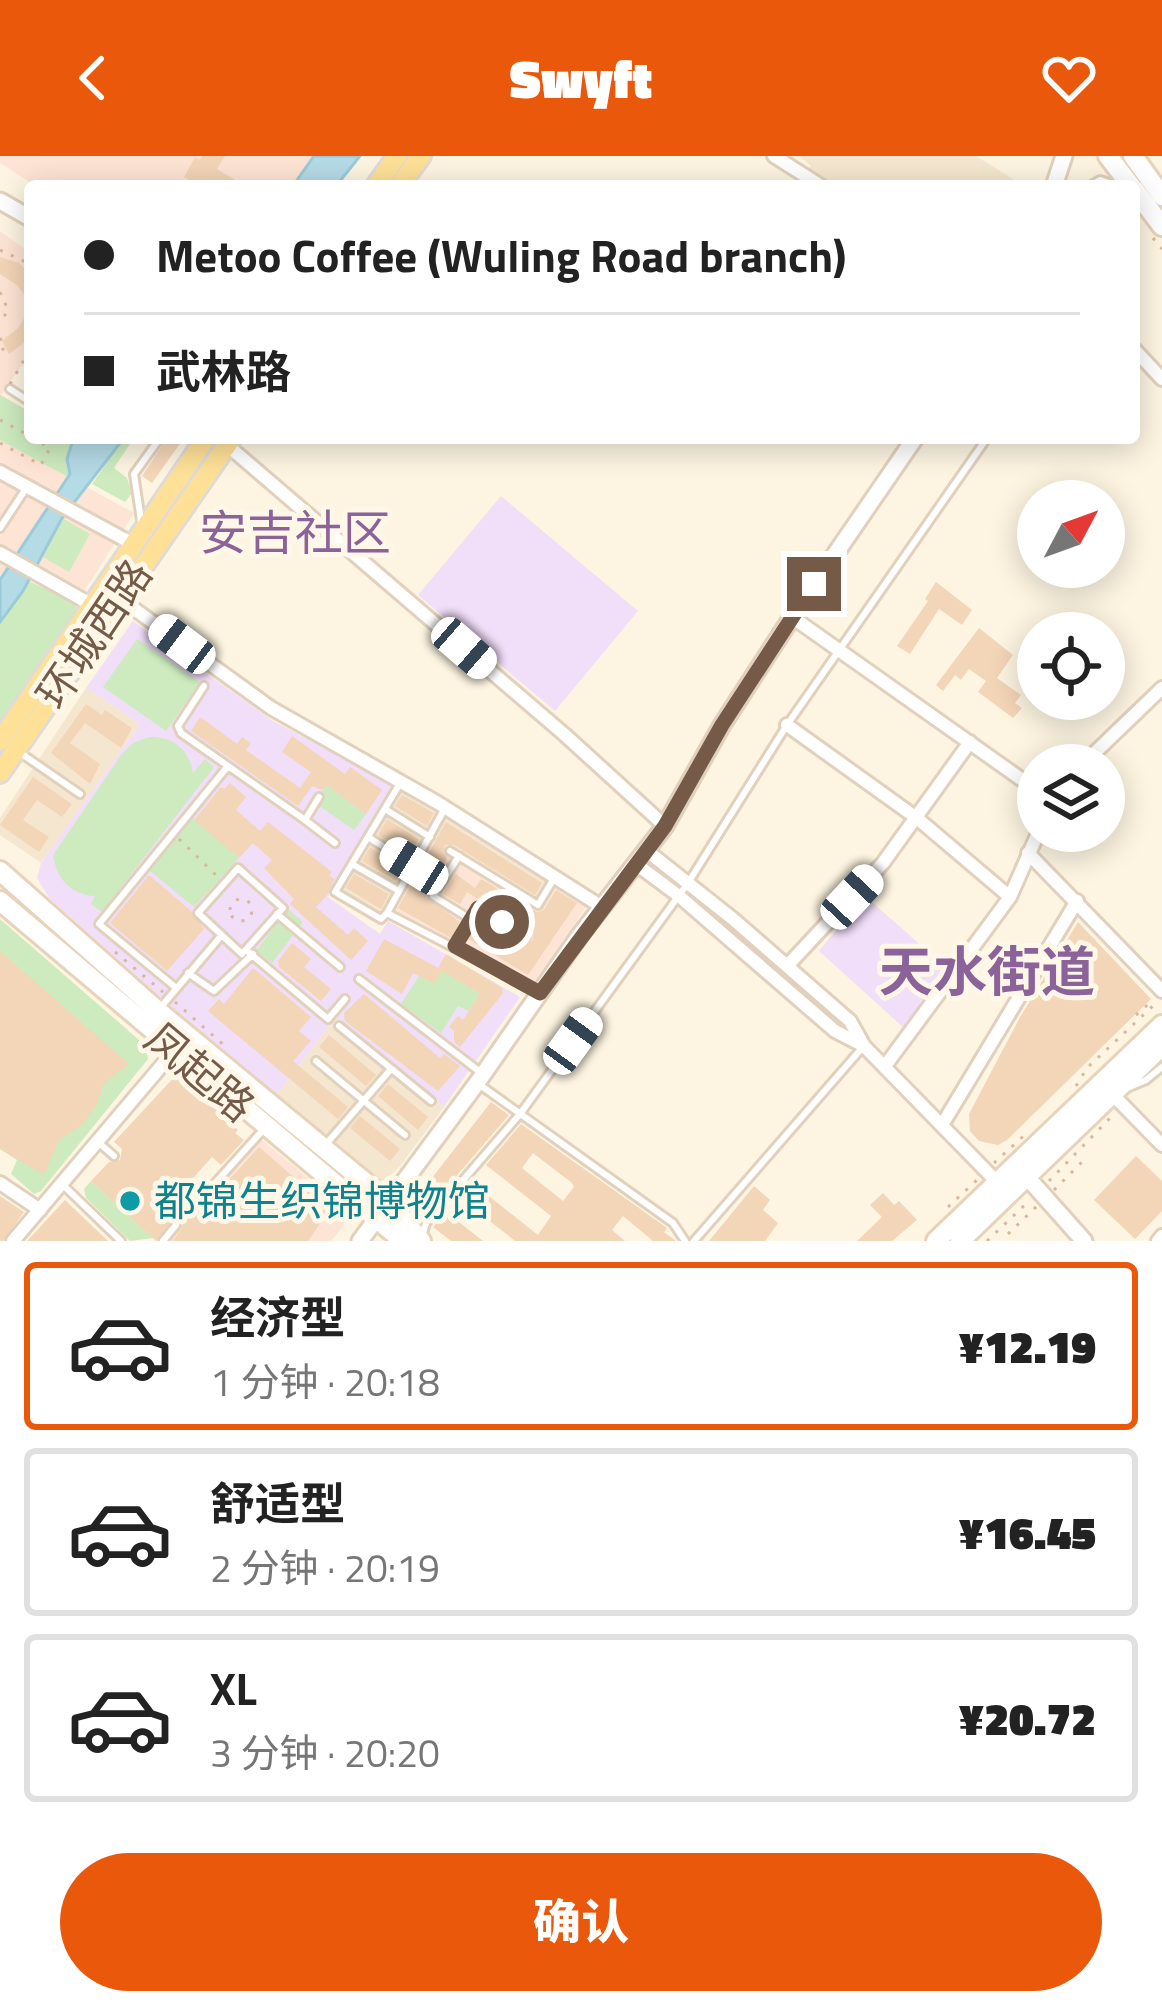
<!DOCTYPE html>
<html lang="zh">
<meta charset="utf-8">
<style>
body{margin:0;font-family:"Titillium Web","Noto Sans SC",sans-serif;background:#f2f2f2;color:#222;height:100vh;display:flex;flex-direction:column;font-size:45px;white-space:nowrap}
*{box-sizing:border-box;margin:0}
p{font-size:39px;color:#767676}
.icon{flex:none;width:66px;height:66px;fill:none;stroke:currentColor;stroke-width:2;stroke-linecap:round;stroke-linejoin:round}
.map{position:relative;height:1085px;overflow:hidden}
.panel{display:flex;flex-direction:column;background:#fff;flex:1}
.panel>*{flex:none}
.banner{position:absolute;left:24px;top:24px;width:1116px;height:264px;border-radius:12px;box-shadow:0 6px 30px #0003;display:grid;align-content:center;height:264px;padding:0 60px;background:#fff}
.needle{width:78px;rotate:49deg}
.buttons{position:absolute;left:1017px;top:324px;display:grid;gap:24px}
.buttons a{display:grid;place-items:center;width:108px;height:108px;border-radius:50%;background:#fff;box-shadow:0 6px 30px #0003;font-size:60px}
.end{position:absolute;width:54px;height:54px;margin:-27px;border:15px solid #755b47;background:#fff;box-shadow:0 0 0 6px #fff}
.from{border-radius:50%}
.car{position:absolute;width:36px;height:72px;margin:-36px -18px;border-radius:15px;box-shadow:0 0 9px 3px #0007;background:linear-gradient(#fff 24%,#345 0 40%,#fff 0 76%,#345 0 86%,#fff 0)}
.banner b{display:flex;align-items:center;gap:42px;height:114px;font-size:45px}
.banner b+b{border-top:3px solid #e0e0e0}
.banner i{width:30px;height:30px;background:#222}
ul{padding:21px 0 0;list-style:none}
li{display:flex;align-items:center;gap:36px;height:168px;margin:0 24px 18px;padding:0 36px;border:6px solid #e0e0e0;border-radius:12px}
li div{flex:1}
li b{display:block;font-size:45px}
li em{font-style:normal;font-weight:800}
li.on{border-color:#ea580c}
li>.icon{width:108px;height:108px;stroke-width:1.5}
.action{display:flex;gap:24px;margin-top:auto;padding:24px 60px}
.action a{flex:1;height:138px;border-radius:72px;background:#ea580c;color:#fff;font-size:48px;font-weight:800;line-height:138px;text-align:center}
header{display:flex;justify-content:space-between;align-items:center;height:156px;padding:0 60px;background:#ea580c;color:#fff;font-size:54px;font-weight:800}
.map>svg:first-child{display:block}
.residential{fill:#f5e7cf}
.commercial{fill:#fee4d4}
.education{fill:#f1def9}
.green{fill:#cdebbf}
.water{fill:#b5dbe7;stroke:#9bcad9;stroke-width:3}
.building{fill:#f3d5b7;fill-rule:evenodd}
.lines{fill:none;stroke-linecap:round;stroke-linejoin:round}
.service-casing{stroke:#e1d1bc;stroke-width:12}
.minor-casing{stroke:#e1d1bc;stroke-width:18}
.tertiary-casing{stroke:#e1d1bc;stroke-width:21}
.secondary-casing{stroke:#e7d3ba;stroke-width:24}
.primary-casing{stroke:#e1dbd7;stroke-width:24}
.path{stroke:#d8b89b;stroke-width:3;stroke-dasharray:3 9;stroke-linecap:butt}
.service{stroke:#fff;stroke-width:6}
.minor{stroke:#fff;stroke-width:12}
.tertiary{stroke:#fff;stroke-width:15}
.secondary{stroke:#fff;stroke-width:18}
.primary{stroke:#fee197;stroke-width:18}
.route{stroke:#755b47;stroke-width:15}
.culture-dot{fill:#0f9aa8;stroke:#fff8e8;stroke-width:4.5}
.labels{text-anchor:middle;stroke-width:10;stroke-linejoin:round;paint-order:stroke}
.street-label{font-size:42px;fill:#755b47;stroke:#fff8e8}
.culture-label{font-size:42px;fill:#0d838f;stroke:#fff8e8;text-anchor:start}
.quarter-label{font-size:48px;fill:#8b6299;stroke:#fff8e8}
.district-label{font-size:54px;font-weight:bold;fill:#8b6299;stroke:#fff8e8}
</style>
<header><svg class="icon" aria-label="back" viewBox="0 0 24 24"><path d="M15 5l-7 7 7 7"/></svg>Swyft<svg class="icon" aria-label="heart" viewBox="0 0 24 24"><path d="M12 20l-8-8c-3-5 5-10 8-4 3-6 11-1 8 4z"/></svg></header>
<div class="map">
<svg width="1162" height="1085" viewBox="0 0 1162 1085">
<rect width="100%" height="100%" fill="#fdf5e1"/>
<path class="residential" d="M799 0H976L1024 30H799L811 10Z
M86 532 140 568 41 707 0 679V662Z
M401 630 441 654 380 757 341 736Z
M447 660 549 723 536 743 433 681Z
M336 861 444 951 400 1010 382 1028 274 942Z"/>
<path class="commercial" d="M0 0H327L305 30H36L0 7Z
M0 75 30 97V198L1 239 30 256V282H74L86 289 68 321 134 357 77 446 14 414 0 436Z
M433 681 535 743 549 723 588 747 538 824 531 825 393 755Z
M261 983 348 1055 343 1071 331 1085H167Z"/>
<path class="education" d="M501 340 638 455 555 555 418 439Z
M133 465 273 565 394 629 328 741 380 778 388 765 520 841 444 951 336 861 274 942 49 742 37 722 41 707 140 568 86 532Z
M865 740 949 814 905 873 819 795Z"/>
<path class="green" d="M0 239 30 256V282H74L86 289 68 321 0 284Z
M124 282H134L114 312 127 322 132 337 125 346 92 328Z
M62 362 90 378 69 416 41 400Z
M28 425 77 446 75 456 0 565V466Z
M137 483 200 526 166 575 103 531Z
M149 581C174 580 189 594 193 617L205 603 214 611 102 756 91 748 95 740C71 739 56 722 53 699L122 598 133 587Z
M326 629 366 658 354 674 315 647Z
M192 661 239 702 194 751 149 714Z
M288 753 303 766 272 807 256 795Z
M0 763 146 890 148 903 41 1035 34 1038 11 1018 17 1004 0 993Z
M442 814 480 838 469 855 458 850 441 877 401 848 419 820 435 828Z
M91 1025 153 1082 130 1085 86 1042 84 1033Z"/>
<path class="water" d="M314 0H360L336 30H293Z
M82 282H124L62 362 23 435 0 466V424L70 318 67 303 72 287Z"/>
<path class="building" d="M202 0H225L217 13 246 30H200L184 21 195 1 200 4Z
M0 101 19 107 30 118V146L17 129 0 118Z
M30 153V182L9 198 2 185 18 172Z
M167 282H184L152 327 142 320Z
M936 426 972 454 962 469 939 453 910 498 897 490 928 445 925 443Z
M979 472 1013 499 997 522 1021 539 1015 547 1022 552 1013 562 978 536 986 525 969 513 961 524 955 519 943 535 936 529Z
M86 548 102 559 105 554 132 572 121 592 85 567 70 587 100 608 90 628 51 597Z
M200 561 237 588 242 581 251 587 246 594 300 632 311 616 282 596 292 580 345 618 350 611 382 634 366 658 326 629 322 634 312 630 298 650 191 575Z
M33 621 72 648 62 661 37 644 23 664 49 681 39 696 0 669Z
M230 627 246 641 236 654 260 675 268 666 332 716 329 719 334 723 328 738 316 751 348 779 354 772 368 785 351 804 290 748 294 743 264 712 272 704 253 687 239 702 194 664 221 631 224 633Z
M402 639 434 657 427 670 395 650Z
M387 663 419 683 411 699 378 679Z
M446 666 542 727 535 739 454 689H445L443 696 447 702 426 741 460 766 451 782 398 752Z
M370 691 403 712 396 725 362 705Z
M354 718 389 738 381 753 346 732Z
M456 718 475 732 481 723 537 756 544 754 556 734 577 747 528 819 468 783 481 763 525 788 533 784 532 776 467 736 460 748 443 738Z
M149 719 191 755 204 773 167 815 110 767Z
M1078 766 1151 843 1007 984 998 989 979 985 970 975 969 958 1019 863Z
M384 783 442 814 435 828 413 817 402 838 366 815Z
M292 787 311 803 304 811 331 833 321 845 279 811 278 805Z
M0 795 129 908 103 928 98 946 83 968 59 984 44 1019 0 993Z
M446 798 502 832 503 837 460 891 454 886V875L449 871 458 860 463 864 480 838 438 812Z
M253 812 311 861 299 875 311 885 293 905 348 951 338 963 208 855 219 843 224 848Z
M364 838 440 902 444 898 460 910 438 935 345 865 344 857Z
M329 879 376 919 366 930 319 891Z
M177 918 238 974 235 977 244 984 221 1009 212 1001 175 1042 184 1050V1060H196L259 991 330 1053 308 1085H173L183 1069 176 1062 156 1085 91 1025 109 1006 120 1004 122 993 114 986Z
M388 928 428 961 418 974 378 940Z
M491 946 509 959 421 1061 417 1057 422 1052 414 1045Z
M360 960 400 993 390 1005 350 972Z
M521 968 667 1072 664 1076 676 1085H653L623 1060 612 1074 625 1085H515L459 1041 471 1026 538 1079 551 1060 486 1009ZM533 997 572 1027 574 1031 563 1045 522 1012Z
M1136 1000 1162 1025V1055L1135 1083 1094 1044Z
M754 1030 770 1044 763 1054 778 1067 765 1085H709Z
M883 1037 894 1049 899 1045 917 1064 892 1085H857L882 1061 870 1049Z
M0 1040 24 1056 3 1085H0Z
M65 1044 108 1085H27Z
M446 1056 483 1085H451L433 1071Z"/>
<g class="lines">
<g class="service-casing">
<path id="service" d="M1090 30 1100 24 1119 30
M10 233 30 246
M142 371 134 318 160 282
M0 372 27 331
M204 530 178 570 181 577 305 664 319 641
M19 596 80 638
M399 629 335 736 381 763 387 757 539 836
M385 653 430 681
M305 664 335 687
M368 681 414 710
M450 695 538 749 553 724
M459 700 433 740 470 763 478 752 526 781
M352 708 399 735
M238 712 283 752 242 798 198 757Z
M387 757 445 652
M277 758 340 811
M455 790 470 763
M246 794 328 863 345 843
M188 817 214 835 253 798
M359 823 480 916
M175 831 99 768 228 610
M160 852 221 780
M339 870 431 945
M316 905 405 979
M480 929 673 1067 685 1085
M1127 932 1146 924 1162 911
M98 986 114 1000
M327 987 391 913
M62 1028 121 1085
M190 1055 263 974
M422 1081 426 1067 520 958 688 727 787 569 987 282
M163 1085 176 1069
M694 1085 862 892"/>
</g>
<g class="minor-casing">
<path id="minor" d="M774 0 821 30
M1134 193 1162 223
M227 289 565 579 665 670
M0 316 133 388
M0 397 92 449
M119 442 271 552 438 647 602 751
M792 461 1038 635
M787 569 918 663 1010 741
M1082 609 1162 532
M1028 697 1162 835
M636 708 679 740 835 875 864 890 850 865 733 763 646 694
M788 809 883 707 970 586
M864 890 997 1026
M885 910 1010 741 1039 675
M1112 938 1162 989
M942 969 1077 745
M0 1027 40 1054
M13 1085 174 895
M1158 1085 1162 1080"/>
</g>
<g class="tertiary-casing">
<path id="tertiary" d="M1054 30 1064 0
M0 45 30 62
M1027 1021 1084 1085
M360 1085 477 927 580 779 665 670 722 569 792 461 915 282"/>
</g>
<g class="secondary-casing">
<path id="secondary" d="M1108 0 1131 30
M1133 0 1162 40
M1134 33 1162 70
M0 715 158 855 388 1045 421 1085
M0 745 403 1085
M936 1085 1162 869
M960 1085 1162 890"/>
</g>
<g class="primary-casing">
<path id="primary" d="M376 30 397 0
M399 30 421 0
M0 585 206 282
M0 617 232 282"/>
</g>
<path class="path" d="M1153 82 1162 93
M0 94 30 108
M0 136 8 154 0 167
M0 182 5 192 0 195
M10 228 30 194
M0 264 30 280
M0 287 41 309 50 292 33 282
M179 683 219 722
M230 754a11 11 0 1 1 22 0a11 11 0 1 1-22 0Z
M115 796 163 836
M175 846 226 891
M1136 859 1152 845
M1076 930 1087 912 1156 847
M994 1007 1028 976
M1049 1025 1113 959
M1054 1034 1083 1005
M948 1051 979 1022
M1008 1078 1038 1049
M987 1085 1029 1045"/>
<use href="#service" class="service"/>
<use href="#minor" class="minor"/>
<use href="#tertiary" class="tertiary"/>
<use href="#secondary" class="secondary"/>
<use href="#primary" class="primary"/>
</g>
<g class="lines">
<path class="route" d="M502 766 478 752 455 790 540 837 665 670 722 569 814 428"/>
</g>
<circle class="culture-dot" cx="130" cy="1045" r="12"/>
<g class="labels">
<g class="street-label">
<text transform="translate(94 478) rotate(-56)" y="15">环城西路</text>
<text transform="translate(200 916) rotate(40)" y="15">凤起路</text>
</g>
<g class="culture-label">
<text x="154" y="1060">都锦生织锦博物馆</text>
</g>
<g class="quarter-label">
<text x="295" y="394">安吉社区</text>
</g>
<g class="district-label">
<text x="987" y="835">天水街道</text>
</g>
</g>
</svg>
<div class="buttons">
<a><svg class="needle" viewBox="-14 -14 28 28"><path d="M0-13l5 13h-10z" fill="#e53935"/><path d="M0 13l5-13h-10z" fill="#767676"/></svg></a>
<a><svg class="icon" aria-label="locate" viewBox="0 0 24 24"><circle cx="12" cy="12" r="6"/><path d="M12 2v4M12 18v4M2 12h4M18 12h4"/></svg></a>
<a><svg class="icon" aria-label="layers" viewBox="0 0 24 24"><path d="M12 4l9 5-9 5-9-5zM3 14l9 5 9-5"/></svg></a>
</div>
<i class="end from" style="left:502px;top:766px"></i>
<i class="end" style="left:814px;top:428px"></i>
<i class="car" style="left:182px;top:488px;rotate:307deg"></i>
<i class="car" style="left:464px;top:492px;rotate:131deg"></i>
<i class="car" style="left:414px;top:710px;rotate:302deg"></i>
<i class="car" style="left:852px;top:741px;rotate:43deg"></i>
<i class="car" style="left:573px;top:885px;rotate:36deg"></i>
<div class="banner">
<b><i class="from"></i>Metoo Coffee (Wuling Road branch)</b>
<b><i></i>武林路</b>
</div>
</div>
<section class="panel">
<ul>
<li class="on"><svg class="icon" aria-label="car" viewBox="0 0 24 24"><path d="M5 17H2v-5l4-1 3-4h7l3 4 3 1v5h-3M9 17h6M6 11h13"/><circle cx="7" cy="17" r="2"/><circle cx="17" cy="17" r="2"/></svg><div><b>经济型</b><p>1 分钟 · 20:18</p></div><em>¥12.19</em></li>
<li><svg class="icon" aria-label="car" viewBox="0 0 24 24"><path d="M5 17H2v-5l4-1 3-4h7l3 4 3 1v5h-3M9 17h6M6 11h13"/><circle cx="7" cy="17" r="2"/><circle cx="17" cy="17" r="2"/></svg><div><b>舒适型</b><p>2 分钟 · 20:19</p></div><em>¥16.45</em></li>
<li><svg class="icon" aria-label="car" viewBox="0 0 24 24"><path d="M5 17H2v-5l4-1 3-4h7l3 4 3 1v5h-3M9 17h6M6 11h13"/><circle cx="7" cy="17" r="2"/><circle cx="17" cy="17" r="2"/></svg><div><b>XL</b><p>3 分钟 · 20:20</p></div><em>¥20.72</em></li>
</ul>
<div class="action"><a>确认</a></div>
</section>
